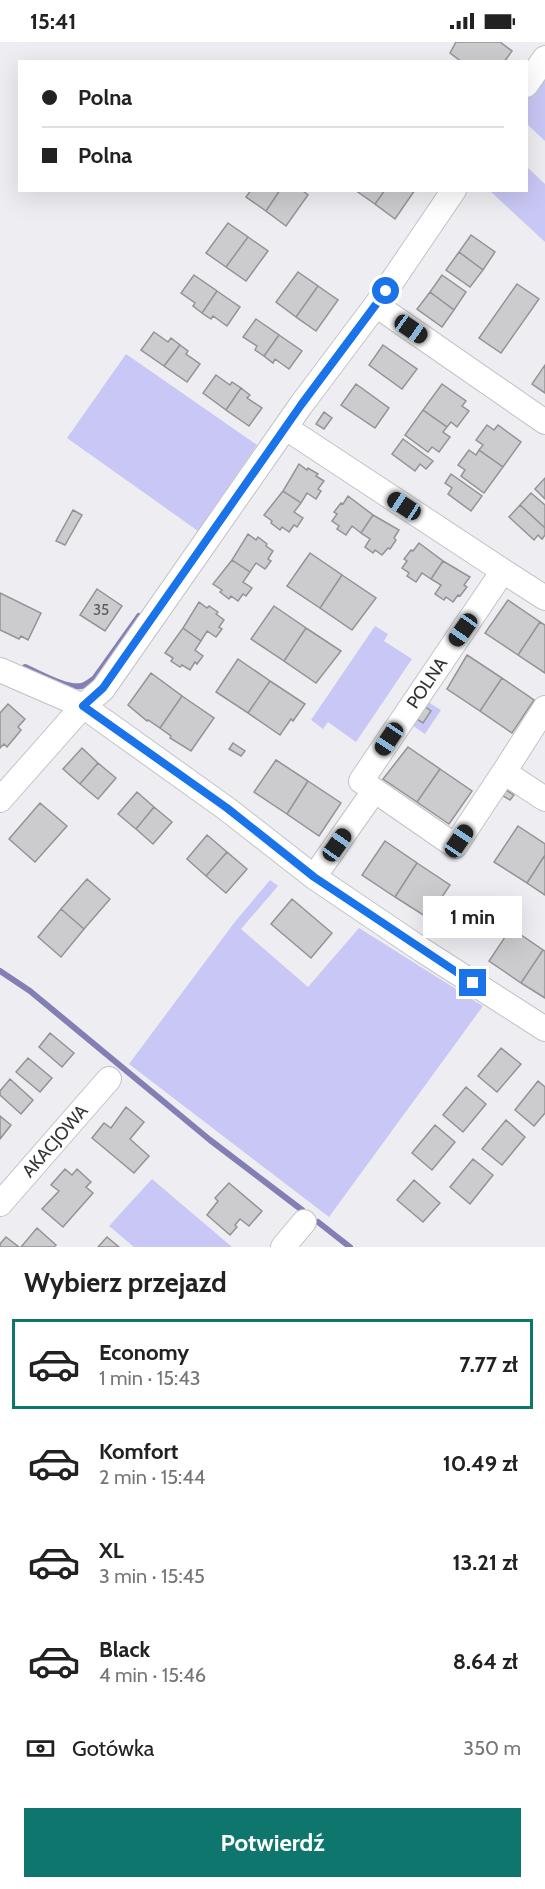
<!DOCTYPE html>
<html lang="pl">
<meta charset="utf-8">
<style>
body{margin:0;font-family:Cabin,sans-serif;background:#f2f2f2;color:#222;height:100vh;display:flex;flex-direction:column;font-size:22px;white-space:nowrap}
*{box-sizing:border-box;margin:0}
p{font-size:20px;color:#767676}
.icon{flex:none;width:33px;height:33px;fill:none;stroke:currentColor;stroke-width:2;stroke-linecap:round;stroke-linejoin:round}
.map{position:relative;height:1205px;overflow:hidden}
.panel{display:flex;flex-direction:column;background:#fff;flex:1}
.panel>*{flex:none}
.hud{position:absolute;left:18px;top:18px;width:510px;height:132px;border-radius:0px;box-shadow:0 6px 24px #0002;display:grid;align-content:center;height:132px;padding:0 24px;background:#fff}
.end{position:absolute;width:27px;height:27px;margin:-14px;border:8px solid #1a73e8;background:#fff;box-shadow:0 0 0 3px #fff}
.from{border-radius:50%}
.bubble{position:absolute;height:42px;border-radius:0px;background:#fff;box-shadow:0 6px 24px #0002;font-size:20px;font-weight:700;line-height:42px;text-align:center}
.car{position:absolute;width:18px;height:36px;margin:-18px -9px;border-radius:8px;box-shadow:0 0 4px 2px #0007;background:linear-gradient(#222 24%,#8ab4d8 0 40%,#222 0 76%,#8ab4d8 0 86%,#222 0)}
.hud b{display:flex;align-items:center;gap:21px;height:57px;font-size:22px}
.hud b+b{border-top:2px solid #e0e0e0}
.hud i{width:15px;height:15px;background:#222}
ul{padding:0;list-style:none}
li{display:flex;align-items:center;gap:18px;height:90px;margin:0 12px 9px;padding:0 12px;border:3px solid transparent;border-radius:0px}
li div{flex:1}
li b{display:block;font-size:22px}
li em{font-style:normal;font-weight:700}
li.current{border-color:#0f766e}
li>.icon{width:54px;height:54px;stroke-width:1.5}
h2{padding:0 24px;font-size:27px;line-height:72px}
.pay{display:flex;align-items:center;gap:15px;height:66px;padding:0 24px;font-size:22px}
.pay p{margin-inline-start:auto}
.button{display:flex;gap:12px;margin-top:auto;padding:12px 24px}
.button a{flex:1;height:69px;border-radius:0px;background:#0f766e;color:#fff;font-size:24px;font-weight:700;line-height:69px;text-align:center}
.status{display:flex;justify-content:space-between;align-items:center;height:42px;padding:0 30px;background:#fff;direction:ltr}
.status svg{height:16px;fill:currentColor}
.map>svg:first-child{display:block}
.green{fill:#c9c7f5}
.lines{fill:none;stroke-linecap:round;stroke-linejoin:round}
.stream{stroke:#837fb5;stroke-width:6}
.building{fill:#cccccf;stroke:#939397;stroke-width:1.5}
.minor-casing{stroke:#c3c3c6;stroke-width:26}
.minor{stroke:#fff;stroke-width:24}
.route{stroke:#1a73e8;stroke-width:8}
.labels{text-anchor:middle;stroke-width:4.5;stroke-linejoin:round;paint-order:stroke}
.number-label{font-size:15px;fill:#5b5b5c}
.street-label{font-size:18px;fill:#353536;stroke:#fff}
</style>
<div class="status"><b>15:41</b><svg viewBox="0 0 49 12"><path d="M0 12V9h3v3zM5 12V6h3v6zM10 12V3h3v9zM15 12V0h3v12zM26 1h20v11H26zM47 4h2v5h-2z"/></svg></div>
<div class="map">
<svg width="545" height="1205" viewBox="0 0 545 1205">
<rect width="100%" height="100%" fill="#eeeef2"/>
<path class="green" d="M545 24V99L527 82 526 54Z
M527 125 545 142V200L490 149 526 148Z
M126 312 257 403 198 489 67 396Z
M375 584 388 592 384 599 412 617 356 700 328 680 323 687 311 678Z
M425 658 441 668 425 692 409 681Z
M270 838 278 844 241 887 308 945 359 886 483 964 329 1175 129 1022 234 881Z
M152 1137 232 1205H134L109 1184Z"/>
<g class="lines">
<path class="stream" d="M25 625C39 631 67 647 81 644 86 643 90 639 94 637L139 574
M0 929 30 949 210 1098 302 1168
M318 1180 350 1205"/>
</g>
<path class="building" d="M456 0H500L512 9 504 20H462L450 11Z
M251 148H280L266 169 246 155Z
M280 148H302L308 153 286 184 266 169Z
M355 148H385L375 162Z
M385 148H415L395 177 375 162Z
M228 181 248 195 226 225 206 211Z
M471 193 495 210 483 228 459 210Z
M248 195 268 209 246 239 226 225Z
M459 210 483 228 470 245 446 228Z
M298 230 318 244 296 275 276 260Z
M194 233 217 249 202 271 193 264 195 261 181 251Z
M442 233 466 250 454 268 430 250Z
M517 242 539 257 501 311 479 296Z
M318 244 338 258 316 289 296 275Z
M217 249 240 265 227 284 213 274 211 277 202 271Z
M430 250 454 268 442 285 417 267Z
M256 277 279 293 264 314 255 308 257 304 243 295Z
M154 290 168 300 171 296 180 303 164 324 141 308Z
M279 293 302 309 289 327 275 317 273 321 264 314Z
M180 303 188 309 186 312 200 322 187 340 164 324Z
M383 303 417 327 402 347 369 323Z
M545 323V351L532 342Z
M216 333 230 343 232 340 241 346 226 368 203 351Z
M356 342 389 366 375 386 341 363Z
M442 342 466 359 462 364 469 369 457 385 451 380 447 385 423 368Z
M241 346 250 353 247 356 262 366 249 384 226 368Z
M423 368 447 385 443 390 450 395 439 410 432 405 428 410 405 393Z
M324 370 332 376 324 387 316 382Z
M487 383 494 388 498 383 521 400 503 425 479 408 483 403 476 398Z
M403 397 433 419 426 427 420 422 415 429 392 412Z
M469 408 476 413 479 408 503 425 484 451 461 434 465 428 458 423Z
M299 422 307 428 308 426 318 432 316 434 324 439 318 447 321 449 316 457 307 451 301 461 283 449Z
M451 432 482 454 471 469 448 452 452 446 445 441Z
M545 436V457L535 447Z
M283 449 301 461 294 470 303 476 297 485 294 483 289 490 282 485 280 488 271 481 272 479 264 473Z
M531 451 545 463V486L520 463Z
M348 454 373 473 361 491 352 484 346 493 337 487 339 484 332 479 337 472 334 470 341 461 343 462Z
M520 463 545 486V493L542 497 538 493 534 498 509 475Z
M73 468 82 473 65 503 56 499Z
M373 473 399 488 394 496 396 498 390 507 388 506 382 513 375 508 373 511 365 505 370 497 361 491Z
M248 492 256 498 258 495 267 502 266 504 273 509 268 517 271 519 265 527 256 521 250 530 232 518Z
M419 501 443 519 431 537 422 531 416 540 407 534 409 531 402 526 407 519 404 517 411 508 413 509Z
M310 511 342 533 320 566 287 544Z
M232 518 250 530 243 540 252 546 246 554 243 552 238 559 231 554 229 557 220 550 222 548 213 542Z
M443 519 470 535 464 543 467 545 460 554 458 553 453 560 446 555 444 558 435 552 441 543 431 537Z
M342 533 376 556 352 588 320 566Z
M97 547 122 564 105 589 80 573Z
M0 551 41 571 28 598 21 594 19 597 0 588Z
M508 558 540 580 518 613 485 591Z
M199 560 207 566 209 564 218 570 216 572 224 578 219 585 222 587 216 595 207 589 201 599 183 586Z
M274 564 306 586 284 619 251 597Z
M540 580 545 583V631L518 613Z
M183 586 201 599 195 608 203 614 197 622 195 620 190 628 182 623 180 625 171 619 173 616 165 611Z
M306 586 341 609 316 641 284 619Z
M467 613 502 636 480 669 447 647Z
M238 617 270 639 248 671 216 650Z
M151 631 182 654 160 686 148 678 147 679 128 663Z
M502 636 534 658 512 691 480 669Z
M270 639 305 662 293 679 291 677 280 693 248 671Z
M182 654 214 676 191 709 170 696 171 694 160 686Z
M8 662 25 677 18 685 21 688 17 693 7 705 4 702 0 706V671Z
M423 663 431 669 423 681 415 676Z
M233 701 245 709 241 714 229 707Z
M408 705 440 727 417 760 383 737Z
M82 706 98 721 80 742 63 727Z
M276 718 308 739 287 772 254 750Z
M98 721 116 736 98 757 80 742Z
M440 727 472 749 449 782 417 760Z
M308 739 341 761 319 794 287 772Z
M506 748 514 753 510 758 503 754Z
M137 750 154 765 136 787 118 772Z
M40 761 67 784 35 820 9 797Z
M154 765 172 780 153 802 136 787Z
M518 784 545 802V813L527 841 494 820Z
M207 793 227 810 206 834 187 817Z
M385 799 417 821 395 855 362 833Z
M227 810 247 827 226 851 206 834Z
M545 813V853L527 841Z
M417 821 450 843 428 876 395 855Z
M87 837 110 857 84 887 61 867Z
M292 857 332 891 311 916 271 882Z
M61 867 84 887 61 915 38 895Z
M511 886 543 908 521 941 489 919Z
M543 908 545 909V956L521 941Z
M50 991 74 1011 62 1025 39 1005Z
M501 1006 521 1022 497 1050 478 1034Z
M28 1016 52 1036 40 1050 16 1030Z
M10 1037 33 1058 21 1072 0 1053V1049Z
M538 1039 545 1045V1071L534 1084 515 1068Z
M466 1045 486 1062 463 1090 443 1073Z
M126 1065 144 1080 130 1097 149 1114 134 1131 92 1096 104 1081 111 1086Z
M0 1074 11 1083 0 1097Z
M506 1078 525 1095 502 1123 482 1107Z
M435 1083 455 1100 432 1128 412 1111Z
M473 1117 493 1133 470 1162 450 1145Z
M65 1127 72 1133 77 1127 91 1140 86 1145 93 1151 63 1185 42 1167 59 1149 51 1143Z
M414 1138 440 1161 423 1180 397 1158Z
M229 1141 262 1169 249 1184 240 1177 235 1183 237 1185 230 1193 207 1173 218 1159 215 1156Z
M37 1186 56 1203 54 1205H21Z
M6 1195 19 1205H0V1202Z
M107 1195 119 1205H98Z"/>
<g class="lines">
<g class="minor-casing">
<path id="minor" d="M526 43 545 16
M376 263 545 380
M286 386 503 529 361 739 455 804 504 730 545 757
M503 529 545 556
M0 628 83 664 227 767 314 835 422 908 545 987
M504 730 545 666
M0 758 83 664 103 647 301 363 376 263 454 148
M314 835 374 749
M0 1162 109 1037
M283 1205 304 1180"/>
</g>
<use href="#minor" class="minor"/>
</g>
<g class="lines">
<path class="route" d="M386 249 301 363 103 646 83 664 227 766 314 835 473 941"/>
</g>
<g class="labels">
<g class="number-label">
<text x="101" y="573">35</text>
</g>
<g class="street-label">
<text transform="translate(427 641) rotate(-56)" y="6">POLNA</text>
<text transform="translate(55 1099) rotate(-49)" y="6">AKACJOWA</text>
</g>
</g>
</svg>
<i class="end from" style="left:386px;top:249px"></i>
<i class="end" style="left:473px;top:941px"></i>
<div class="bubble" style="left:423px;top:854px;width:99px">1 min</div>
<i class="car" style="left:411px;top:287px;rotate:125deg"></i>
<i class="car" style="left:404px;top:464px;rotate:303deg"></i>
<i class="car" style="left:463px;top:588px;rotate:215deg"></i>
<i class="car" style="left:389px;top:697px;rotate:214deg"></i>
<i class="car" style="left:459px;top:799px;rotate:34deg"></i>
<i class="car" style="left:337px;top:803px;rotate:35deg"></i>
<div class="hud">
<b><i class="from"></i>Polna</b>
<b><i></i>Polna</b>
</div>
</div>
<section class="panel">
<h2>Wybierz przejazd</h2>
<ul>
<li class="current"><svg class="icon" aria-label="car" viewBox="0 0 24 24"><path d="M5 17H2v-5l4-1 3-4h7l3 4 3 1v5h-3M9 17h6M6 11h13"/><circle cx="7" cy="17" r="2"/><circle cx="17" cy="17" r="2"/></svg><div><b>Economy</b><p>1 min · 15:43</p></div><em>7.77 zł</em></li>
<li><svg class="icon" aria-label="car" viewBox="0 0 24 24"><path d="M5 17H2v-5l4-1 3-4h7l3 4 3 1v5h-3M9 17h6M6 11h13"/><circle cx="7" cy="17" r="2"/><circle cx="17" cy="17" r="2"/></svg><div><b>Komfort</b><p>2 min · 15:44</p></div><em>10.49 zł</em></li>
<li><svg class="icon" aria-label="car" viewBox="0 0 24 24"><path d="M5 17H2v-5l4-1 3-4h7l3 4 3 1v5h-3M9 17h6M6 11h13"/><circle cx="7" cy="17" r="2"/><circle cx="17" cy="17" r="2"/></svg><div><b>XL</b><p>3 min · 15:45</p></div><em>13.21 zł</em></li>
<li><svg class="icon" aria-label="car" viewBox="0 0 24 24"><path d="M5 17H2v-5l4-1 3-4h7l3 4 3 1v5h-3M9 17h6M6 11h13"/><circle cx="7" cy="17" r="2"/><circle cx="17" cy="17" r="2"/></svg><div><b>Black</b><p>4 min · 15:46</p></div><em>8.64 zł</em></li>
</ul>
<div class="pay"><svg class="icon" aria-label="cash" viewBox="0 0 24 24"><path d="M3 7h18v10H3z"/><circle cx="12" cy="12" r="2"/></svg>Gotówka<p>350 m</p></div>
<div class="button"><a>Potwierdź</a></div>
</section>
